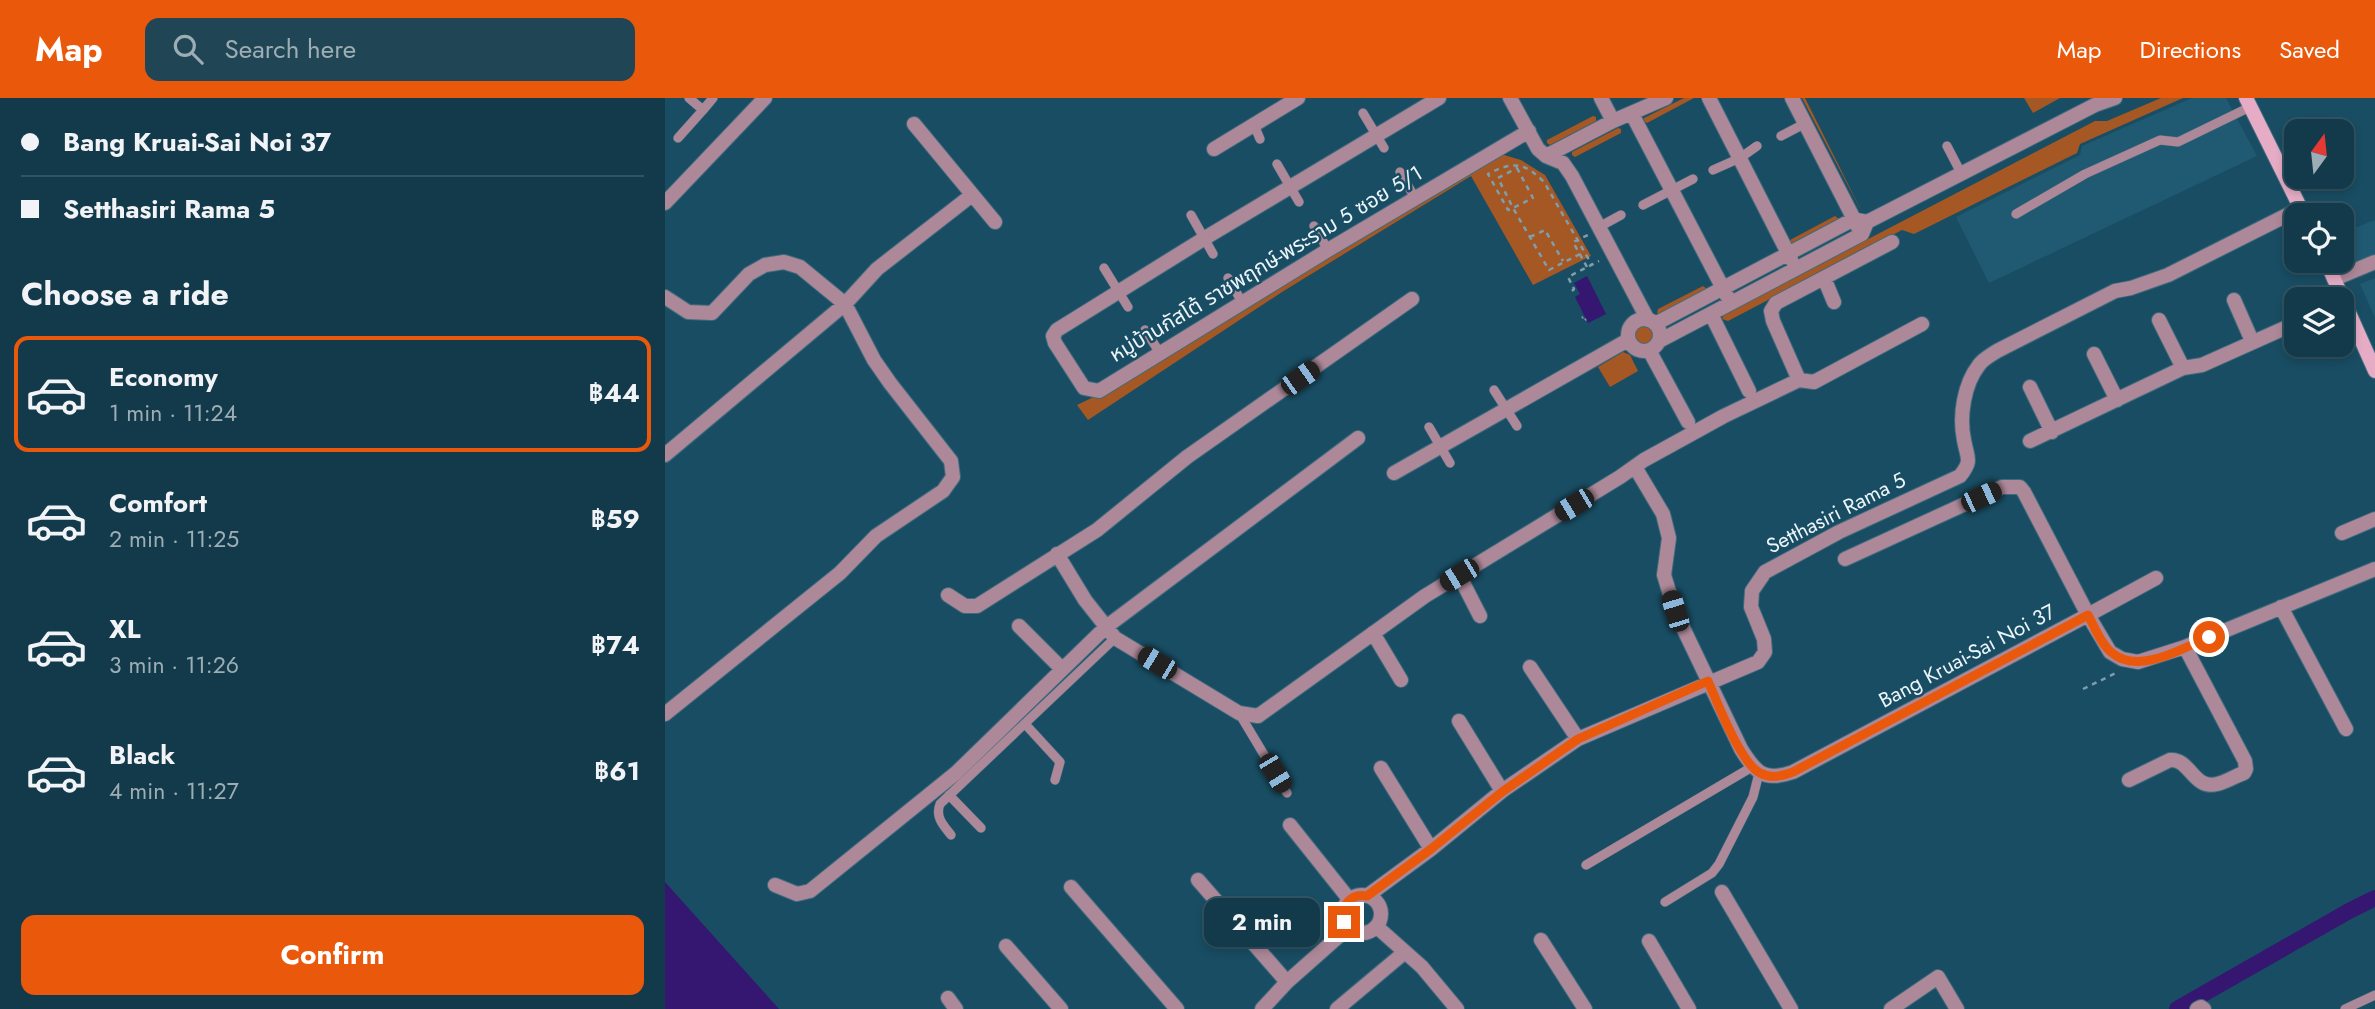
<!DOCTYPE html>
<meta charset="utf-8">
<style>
body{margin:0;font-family:Jost,"Noto Sans Thai",sans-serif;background:#204554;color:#f1f3f6;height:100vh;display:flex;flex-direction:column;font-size:26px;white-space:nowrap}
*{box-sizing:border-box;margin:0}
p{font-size:23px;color:#9dadb5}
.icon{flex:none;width:38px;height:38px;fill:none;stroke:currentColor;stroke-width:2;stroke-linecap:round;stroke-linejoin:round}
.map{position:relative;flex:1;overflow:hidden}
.side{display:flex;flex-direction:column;background:#133a4a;width:665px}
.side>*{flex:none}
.top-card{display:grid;align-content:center;height:154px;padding:0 21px;background:#133a4a}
.needle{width:46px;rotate:15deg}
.controls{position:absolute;left:1619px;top:21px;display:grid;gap:14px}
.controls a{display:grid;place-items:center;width:70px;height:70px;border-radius:14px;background:#133a4a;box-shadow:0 4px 10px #0003,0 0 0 2px #325462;font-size:35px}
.end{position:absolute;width:32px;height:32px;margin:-16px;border:9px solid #ea580c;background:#fff;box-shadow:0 0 0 4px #fff}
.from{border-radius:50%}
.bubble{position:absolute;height:49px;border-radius:14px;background:#133a4a;box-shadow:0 4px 10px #0003,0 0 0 2px #325462;font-size:23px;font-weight:700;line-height:49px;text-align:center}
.car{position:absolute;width:21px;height:42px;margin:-21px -10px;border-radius:9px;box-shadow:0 0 5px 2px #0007;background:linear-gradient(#222 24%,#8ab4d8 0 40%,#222 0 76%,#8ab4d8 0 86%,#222 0)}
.top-card b{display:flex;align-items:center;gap:24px;height:66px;font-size:26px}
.top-card b+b{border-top:2px solid #325462}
.top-card i{width:18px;height:18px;background:#f1f3f6}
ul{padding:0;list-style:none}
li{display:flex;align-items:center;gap:21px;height:116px;margin:0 14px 10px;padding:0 7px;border:4px solid transparent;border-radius:14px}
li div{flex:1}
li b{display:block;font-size:26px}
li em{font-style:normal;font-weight:700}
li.active{border-color:#ea580c}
li>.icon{width:63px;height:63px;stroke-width:1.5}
h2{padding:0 21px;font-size:32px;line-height:84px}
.action{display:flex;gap:14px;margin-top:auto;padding:14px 21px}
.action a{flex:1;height:80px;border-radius:14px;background:#ea580c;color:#fff;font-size:28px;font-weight:700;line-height:80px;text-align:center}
header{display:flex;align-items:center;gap:42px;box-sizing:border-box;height:98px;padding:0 35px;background:#ea580c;color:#fff}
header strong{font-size:33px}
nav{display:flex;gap:38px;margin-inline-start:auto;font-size:24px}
.search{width:490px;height:63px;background:#204554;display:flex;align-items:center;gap:18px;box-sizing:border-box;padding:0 24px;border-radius:14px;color:#9dadb5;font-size:26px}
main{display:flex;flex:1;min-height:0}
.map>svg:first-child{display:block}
.built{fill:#205972}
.green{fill:#a55824}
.water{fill:#351671}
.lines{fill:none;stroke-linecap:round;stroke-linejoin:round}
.canal{stroke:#351671;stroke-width:16}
.lane-casing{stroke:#3f6b7e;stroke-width:10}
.street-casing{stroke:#3f6b7e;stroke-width:16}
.secondary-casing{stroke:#3f6b7e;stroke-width:16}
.path{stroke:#7f9eac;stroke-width:2.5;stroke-dasharray:5 5;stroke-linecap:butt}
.lane{stroke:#ad8898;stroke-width:9}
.street{stroke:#ad8898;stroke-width:14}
.secondary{stroke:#e6acc5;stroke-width:14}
.route{stroke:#ea580c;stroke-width:9}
.labels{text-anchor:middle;stroke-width:5;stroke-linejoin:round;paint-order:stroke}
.street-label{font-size:21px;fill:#ecf5f9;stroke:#194d63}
</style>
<header>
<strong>Map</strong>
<div class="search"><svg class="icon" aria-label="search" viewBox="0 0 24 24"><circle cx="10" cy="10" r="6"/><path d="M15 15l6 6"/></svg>Search here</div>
<nav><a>Map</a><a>Directions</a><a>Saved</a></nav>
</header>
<main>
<section class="side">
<div class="top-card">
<b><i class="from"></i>Bang Kruai-Sai Noi 37</b>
<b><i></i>Setthasiri Rama 5</b>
</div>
<h2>Choose a ride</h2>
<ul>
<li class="active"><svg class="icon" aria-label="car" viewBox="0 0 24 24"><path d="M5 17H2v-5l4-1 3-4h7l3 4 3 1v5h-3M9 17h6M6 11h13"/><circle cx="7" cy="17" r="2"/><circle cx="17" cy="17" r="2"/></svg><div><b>Economy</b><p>1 min · 11:24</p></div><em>฿44</em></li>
<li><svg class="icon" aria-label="car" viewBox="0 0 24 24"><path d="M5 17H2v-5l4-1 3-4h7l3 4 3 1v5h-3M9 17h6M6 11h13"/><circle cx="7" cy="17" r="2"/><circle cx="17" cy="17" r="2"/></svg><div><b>Comfort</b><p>2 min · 11:25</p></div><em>฿59</em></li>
<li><svg class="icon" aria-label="car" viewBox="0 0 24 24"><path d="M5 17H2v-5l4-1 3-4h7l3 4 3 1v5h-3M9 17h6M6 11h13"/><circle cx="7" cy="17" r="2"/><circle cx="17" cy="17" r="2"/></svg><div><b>XL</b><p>3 min · 11:26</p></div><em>฿74</em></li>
<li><svg class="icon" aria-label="car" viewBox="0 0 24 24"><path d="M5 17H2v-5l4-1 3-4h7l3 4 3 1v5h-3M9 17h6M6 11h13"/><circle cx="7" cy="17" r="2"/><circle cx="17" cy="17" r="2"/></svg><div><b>Black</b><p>4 min · 11:27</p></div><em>฿61</em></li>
</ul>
<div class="action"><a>Confirm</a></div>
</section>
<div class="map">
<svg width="1710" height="911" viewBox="0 0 1710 911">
<rect width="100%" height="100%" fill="#194d63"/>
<path class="built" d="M1527 0H1561L1592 58 1324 185 1291 119 1415 57 1417 48Z
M1710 122V158L1686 168 1677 145 1676 135Z
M1710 180V220L1695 186Z"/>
<path class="green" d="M1019 0H1029L982 25 979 23V20Z
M1137 0H1140L1198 116Z
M1359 0H1395L1368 15Z
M1496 0H1518L1415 46 1412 55 1249 136 1237 132 1063 223 1057 221 1059 216 1430 23H1442Z
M928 18 931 19V23L885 47 882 45V42Z
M953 30 956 31V35L910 59 907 57V54Z
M839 57 856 62 880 77 926 158 868 187 806 78 617 194 423 322 412 307 441 293 829 58Z
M1170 118 1174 121 1128 147 1125 145V142Z
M1038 188 1042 191 996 217 992 215 993 211Z
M970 237a9 9 0 1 1 18 0a9 9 0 1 1-18 0Z
M958 254 965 257 973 273 945 289 933 269Z"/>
<path class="water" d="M922 178 941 216 923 225 910 199 915 196 909 185Z
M0 784 114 911H0Z"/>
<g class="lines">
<path class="canal" d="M1512 911 1684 813 1710 800"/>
<g class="lane-casing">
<path id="lane" d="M24 0 38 12 48 0
M698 15 719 50
M589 27 595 41
M1116 38 1139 26
M13 40 38 12
M1282 48 1296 75
M612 66 634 104
M1048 72 1075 60 1092 48
M735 74 750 100
M978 107 1028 81
M1351 116 1420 76 1495 42 1513 44 1585 9
M526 117 548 156
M649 128 663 152
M934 129 956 117
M439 170 463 209
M563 180 577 204
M480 232 495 255
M829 292 852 328
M764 329 785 365
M574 615 622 695
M361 627 395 664 390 682
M284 697 316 730
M286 737C278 727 270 719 275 706L450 540
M921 767 1087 669
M1000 804 1047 775 1054 766 1088 699 1094 675
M1680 911 1710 897"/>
</g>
<g class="street-casing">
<path id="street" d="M774 0 540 140 392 232 388 238 390 245 419 290 434 293 663 152 864 33
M845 0 873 51 881 58 898 65 907 78 983 222
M936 0 948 23
M1044 0 1126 161
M1127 0 1193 129
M967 16 1062 198
M249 26 330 124
M549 51 633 0
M881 58 948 23 1001 0
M0 105 100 0
M1159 180 1169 204
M1669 181 1710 164
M0 199 23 214 47 215 84 176 100 167 119 164 135 169 180 206 209 262 225 285 286 363 288 379 278 393 211 438 175 475 0 616
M1569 202 1587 243
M1046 216 1084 293
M963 237a16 16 0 1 1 32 0a16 16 0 1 1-32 0Z
M1494 222 1518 270
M990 226 1189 121 1202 124 1430 7 1450 0
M994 243 1197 136 1202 124
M984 252 1023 324
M1429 256 1452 302
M1134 282 1108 223 1106 213 1111 205 1227 144
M1365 289 1387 334
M1365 343 1518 270 1537 267 1631 225
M0 357 180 206 212 171 307 97
M970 369 998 416 1004 440 999 477 1010 513 1076 651C1091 675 1099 684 1128 674L1423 517 1445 554 1457 561 1473 564 1520 549 1710 471
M729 375 963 242
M1677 435 1710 421
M392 456 420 502 450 540 574 615 593 618 760 498 955 379 979 362 1059 318 1134 282 1149 284 1257 226
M1180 461 1337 389H1355L1359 394 1423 517 1491 480
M794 477 815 518
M283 497 300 508H312L432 432 522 359 747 201
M1616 509 1681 631
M354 528 397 571
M708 535 736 582
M865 569 913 641
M794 623 837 693
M716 670 766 751
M1464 682 1505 662C1525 660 1528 692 1552 686 1561 684 1570 678 1579 675L1581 671 1580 663 1520 549
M625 727 684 801
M533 782 622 884
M110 787 132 796 145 793 291 675 441 529 693 340
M406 789 512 911
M1057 794 1126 911
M678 816a19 19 0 1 1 38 0a19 19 0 1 1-38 0Z
M702 798 766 751 837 693 913 641 1093 564 1100 554 1099 541 1086 509 1087 493 1100 474 1174 434 1295 378C1308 362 1302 360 1299 342 1294 318 1299 286 1314 267 1318 261 1326 257 1332 253L1450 193 1466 190 1503 177 1636 110
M712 829 757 869 792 911
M876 842 920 911
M984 843 1024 911
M341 848 396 911
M283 900 291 911
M597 911 622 884 683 830
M672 911 740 854
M1226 911 1273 879 1292 911
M1532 911 1536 909 1539 911"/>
</g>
<g class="secondary-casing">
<path id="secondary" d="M1581 0 1639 117
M1661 163 1710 273"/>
</g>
<path class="path" d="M852 70 868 100 848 110 833 80Z
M865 139 880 132 898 163
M915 156 884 172 848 110 843 112 823 76C848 63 859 64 879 84L927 167
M922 169 908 144 923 137
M907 193 909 191 903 179 934 163
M917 220 918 219
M920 222 921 221
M1418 591 1451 575"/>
<use href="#lane" class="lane"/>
<use href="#street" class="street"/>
<use href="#secondary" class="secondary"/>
</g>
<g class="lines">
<path class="route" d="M679 824C675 808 685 795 702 798L766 751 837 694 913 641 1043 583C1052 604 1076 666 1095 675 1106 681 1117 678 1128 674L1423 517C1429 528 1436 546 1446 554 1472 578 1518 550 1544 539"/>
</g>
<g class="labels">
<g class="street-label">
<text transform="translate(601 166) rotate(-31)" y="7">หมู่บ้านกัสโต้ ราชพฤกษ์-พระราม 5 ซอย 5/1</text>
<text transform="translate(1171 415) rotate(-27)" y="7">Setthasiri Rama 5</text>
<text transform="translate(1302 558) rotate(-28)" y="7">Bang Kruai-Sai Noi 37</text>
</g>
</g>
</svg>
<div class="controls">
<a><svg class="needle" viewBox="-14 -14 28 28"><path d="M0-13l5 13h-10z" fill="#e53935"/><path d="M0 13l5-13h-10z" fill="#9dadb5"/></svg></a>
<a><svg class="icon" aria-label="locate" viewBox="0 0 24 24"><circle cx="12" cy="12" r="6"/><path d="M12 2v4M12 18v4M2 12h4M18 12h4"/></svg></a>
<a><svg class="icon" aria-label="layers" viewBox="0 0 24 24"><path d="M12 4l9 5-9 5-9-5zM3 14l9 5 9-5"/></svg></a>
</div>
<i class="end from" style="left:1544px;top:539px"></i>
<i class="end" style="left:679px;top:824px"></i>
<div class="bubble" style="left:539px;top:800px;width:116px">2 min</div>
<i class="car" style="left:635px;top:280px;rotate:55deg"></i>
<i class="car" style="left:1316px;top:399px;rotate:65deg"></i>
<i class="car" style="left:909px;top:407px;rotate:239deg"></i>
<i class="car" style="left:794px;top:477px;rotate:239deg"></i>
<i class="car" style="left:1010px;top:513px;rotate:343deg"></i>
<i class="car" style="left:492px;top:565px;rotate:301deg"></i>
<i class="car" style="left:610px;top:675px;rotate:149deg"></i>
</div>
</main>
